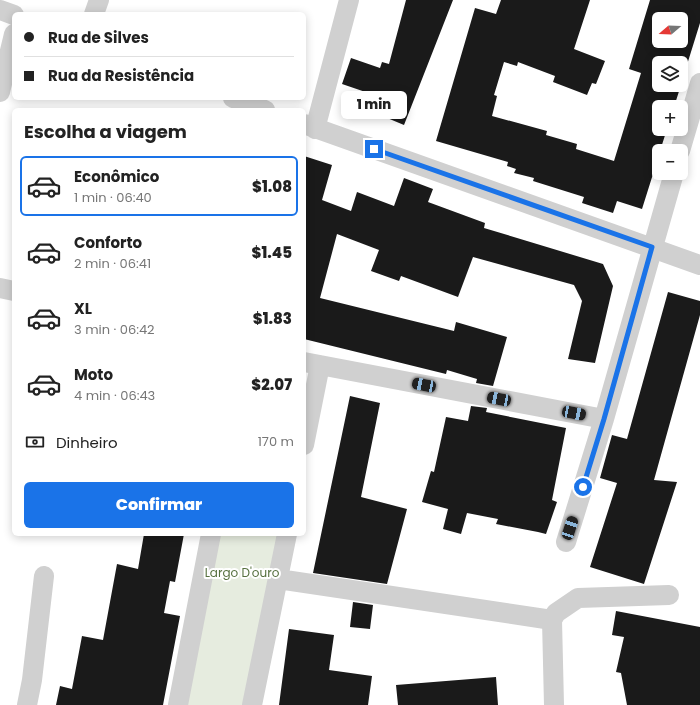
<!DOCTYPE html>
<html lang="pt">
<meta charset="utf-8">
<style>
body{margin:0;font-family:Poppins,sans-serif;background:#f2f2f2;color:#222;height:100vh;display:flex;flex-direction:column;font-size:15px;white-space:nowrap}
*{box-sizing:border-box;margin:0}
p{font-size:13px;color:#767676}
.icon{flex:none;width:22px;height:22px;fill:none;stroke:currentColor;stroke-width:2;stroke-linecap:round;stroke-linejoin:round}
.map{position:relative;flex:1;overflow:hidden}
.panel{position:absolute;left:12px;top:108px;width:294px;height:428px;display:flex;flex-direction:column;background:#fff;border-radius:6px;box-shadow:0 2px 10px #0003}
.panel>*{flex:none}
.banner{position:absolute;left:12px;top:12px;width:294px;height:88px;border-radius:6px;box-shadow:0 2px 10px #0003;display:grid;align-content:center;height:88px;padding:0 12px;background:#fff}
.needle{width:26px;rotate:251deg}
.fabs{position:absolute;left:652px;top:12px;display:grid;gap:8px}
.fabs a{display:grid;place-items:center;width:36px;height:36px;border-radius:6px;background:#fff;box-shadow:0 2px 10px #0003;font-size:20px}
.end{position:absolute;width:18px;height:18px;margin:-9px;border:5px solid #1a73e8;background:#fff;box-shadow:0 0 0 2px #fff}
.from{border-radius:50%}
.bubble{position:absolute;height:28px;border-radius:6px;background:#fff;box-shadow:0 2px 10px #0003;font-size:13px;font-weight:800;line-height:28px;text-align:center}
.car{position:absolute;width:12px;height:24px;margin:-12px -6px;border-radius:5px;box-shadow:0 0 3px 1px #0007;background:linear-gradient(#222 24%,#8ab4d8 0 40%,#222 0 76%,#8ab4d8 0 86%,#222 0)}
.banner b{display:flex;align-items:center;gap:14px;height:38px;font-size:15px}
.banner b+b{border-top:1px solid #e0e0e0}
.banner i{width:10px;height:10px;background:#222}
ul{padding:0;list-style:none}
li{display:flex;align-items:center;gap:12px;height:60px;margin:0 8px 6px;padding:0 4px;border:2px solid transparent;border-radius:6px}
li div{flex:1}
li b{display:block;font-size:15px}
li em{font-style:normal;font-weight:800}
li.on{border-color:#1a73e8}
li>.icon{width:36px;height:36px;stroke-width:1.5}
h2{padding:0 12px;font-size:18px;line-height:48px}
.pay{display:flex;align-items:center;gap:10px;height:44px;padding:0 12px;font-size:15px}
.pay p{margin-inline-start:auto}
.primary-button{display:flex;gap:8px;margin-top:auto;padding:8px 12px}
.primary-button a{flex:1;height:46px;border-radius:6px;background:#1a73e8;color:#fff;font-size:16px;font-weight:800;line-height:46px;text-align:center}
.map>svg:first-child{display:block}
.green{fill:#e6ecdf}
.building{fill:#1a1a1a;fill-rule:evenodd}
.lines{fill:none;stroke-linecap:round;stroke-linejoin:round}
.minor{stroke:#d0d0d0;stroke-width:20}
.route{stroke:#1a73e8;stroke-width:5}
.labels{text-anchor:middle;stroke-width:4;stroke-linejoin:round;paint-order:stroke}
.park-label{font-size:12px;fill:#56703f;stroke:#fff}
</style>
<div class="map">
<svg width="700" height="705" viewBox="0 0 700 705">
<rect width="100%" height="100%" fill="#fff"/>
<path class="green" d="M211 534H287L252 705H178Z"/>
<path class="building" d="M406 0H453L404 125 380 115 386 99 342 84 351 58 380 68 382 62 389 64Z
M501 0H590L574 49 605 61 596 84 592 83 587 95 553 82 555 76 518 62 517 66 504 62 494 95 497 96 492 116 547 131 546 135 577 144 576 149 614 161 641 73 629 69 650 0H700V23L681 84V63H659V85H681L674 107H659V129H667L660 151H659V155L642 209 617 201 613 213 582 203 584 197 533 181 534 178 514 173 516 169 507 166 508 162 436 141 475 8 496 14ZM659 19H681V41H659Z
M304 156 332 165 322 200 351 211 357 192 394 206 404 178 433 189 428 202 485 223 484 228 603 264 613 286 595 363 568 359 582 301 574 285 473 257 458 297 401 276 399 281 371 271 379 250 337 234 320 298 454 331 456 322 507 337 493 386 476 383 477 379 447 370 446 374 304 339Z
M668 292 700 301V315L654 480 677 482 644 584 590 567 617 483 600 478 612 435 627 439Z
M350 396 380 403 361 497 407 509 387 584 313 573Z
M471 406 487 408 486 412 566 428 552 500 557 502 546 534 538 532 496 524 498 519 467 513 461 534 443 529 448 509 422 502 431 471 434 472 446 417 468 421Z
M144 534H184L175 582 170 581 164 613 180 616 163 705H56L60 686 72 689 82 636 103 640 117 564 138 569Z
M353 602 373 605 370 629 350 627Z
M616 611 700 627V705H627L621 673 616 672 624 637 612 635Z
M289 629 334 635 329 670 372 676 368 705H279Z
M496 677 498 705H398L396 685Z"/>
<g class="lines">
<path class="minor" d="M0 10 14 15
M94 14 99 0
M0 92 14 34
M233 98 265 110
M304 124 700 265
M315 129 349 0
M680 151 700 83
M0 288 14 291
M304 362 604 419
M304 445 320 365
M566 542 604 419 674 173
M278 579 552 620
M27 705 32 680 44 576
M178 705 211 534
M252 705 287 534
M554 705 552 620 556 613 578 598 669 595"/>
</g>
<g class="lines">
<path class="route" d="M374 149 652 247 604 419 583 487"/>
</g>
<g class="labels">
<g class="park-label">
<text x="242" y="577">Largo D'ouro</text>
</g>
</g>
</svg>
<div class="fabs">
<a><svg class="needle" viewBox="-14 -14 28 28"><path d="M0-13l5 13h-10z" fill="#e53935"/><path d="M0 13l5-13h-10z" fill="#767676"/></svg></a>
<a><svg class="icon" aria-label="layers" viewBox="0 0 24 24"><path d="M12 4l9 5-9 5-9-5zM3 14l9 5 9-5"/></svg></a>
<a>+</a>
<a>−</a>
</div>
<i class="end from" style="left:583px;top:487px"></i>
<i class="end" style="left:374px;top:149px"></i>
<div class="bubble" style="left:341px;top:91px;width:66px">1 min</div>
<i class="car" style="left:424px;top:385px;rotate:281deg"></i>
<i class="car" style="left:499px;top:399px;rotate:281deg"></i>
<i class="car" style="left:574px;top:413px;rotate:101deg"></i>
<i class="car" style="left:570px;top:528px;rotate:18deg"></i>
<div class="banner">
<b><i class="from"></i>Rua de Silves</b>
<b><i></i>Rua da Resistência</b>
</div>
<section class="panel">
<h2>Escolha a viagem</h2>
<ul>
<li class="on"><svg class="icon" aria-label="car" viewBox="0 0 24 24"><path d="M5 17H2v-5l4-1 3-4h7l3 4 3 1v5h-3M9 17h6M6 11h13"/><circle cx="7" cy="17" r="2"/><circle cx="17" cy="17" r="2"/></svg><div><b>Econômico</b><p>1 min · 06:40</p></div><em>$1.08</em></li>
<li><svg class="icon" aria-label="car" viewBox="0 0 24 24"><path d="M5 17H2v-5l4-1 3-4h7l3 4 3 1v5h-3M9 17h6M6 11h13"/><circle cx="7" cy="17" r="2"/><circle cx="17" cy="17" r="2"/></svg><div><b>Conforto</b><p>2 min · 06:41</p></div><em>$1.45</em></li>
<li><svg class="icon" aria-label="car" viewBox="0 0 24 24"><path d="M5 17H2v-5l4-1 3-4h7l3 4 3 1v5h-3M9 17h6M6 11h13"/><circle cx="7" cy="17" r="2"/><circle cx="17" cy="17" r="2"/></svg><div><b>XL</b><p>3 min · 06:42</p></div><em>$1.83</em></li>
<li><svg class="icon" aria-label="car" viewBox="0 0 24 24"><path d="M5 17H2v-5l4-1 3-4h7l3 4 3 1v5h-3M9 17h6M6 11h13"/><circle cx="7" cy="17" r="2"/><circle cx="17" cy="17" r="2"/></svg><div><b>Moto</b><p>4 min · 06:43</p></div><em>$2.07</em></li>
</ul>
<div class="pay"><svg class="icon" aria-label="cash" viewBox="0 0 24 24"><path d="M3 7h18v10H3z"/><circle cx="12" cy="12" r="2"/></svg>Dinheiro<p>170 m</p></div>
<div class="primary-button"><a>Confirmar</a></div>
</section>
</div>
